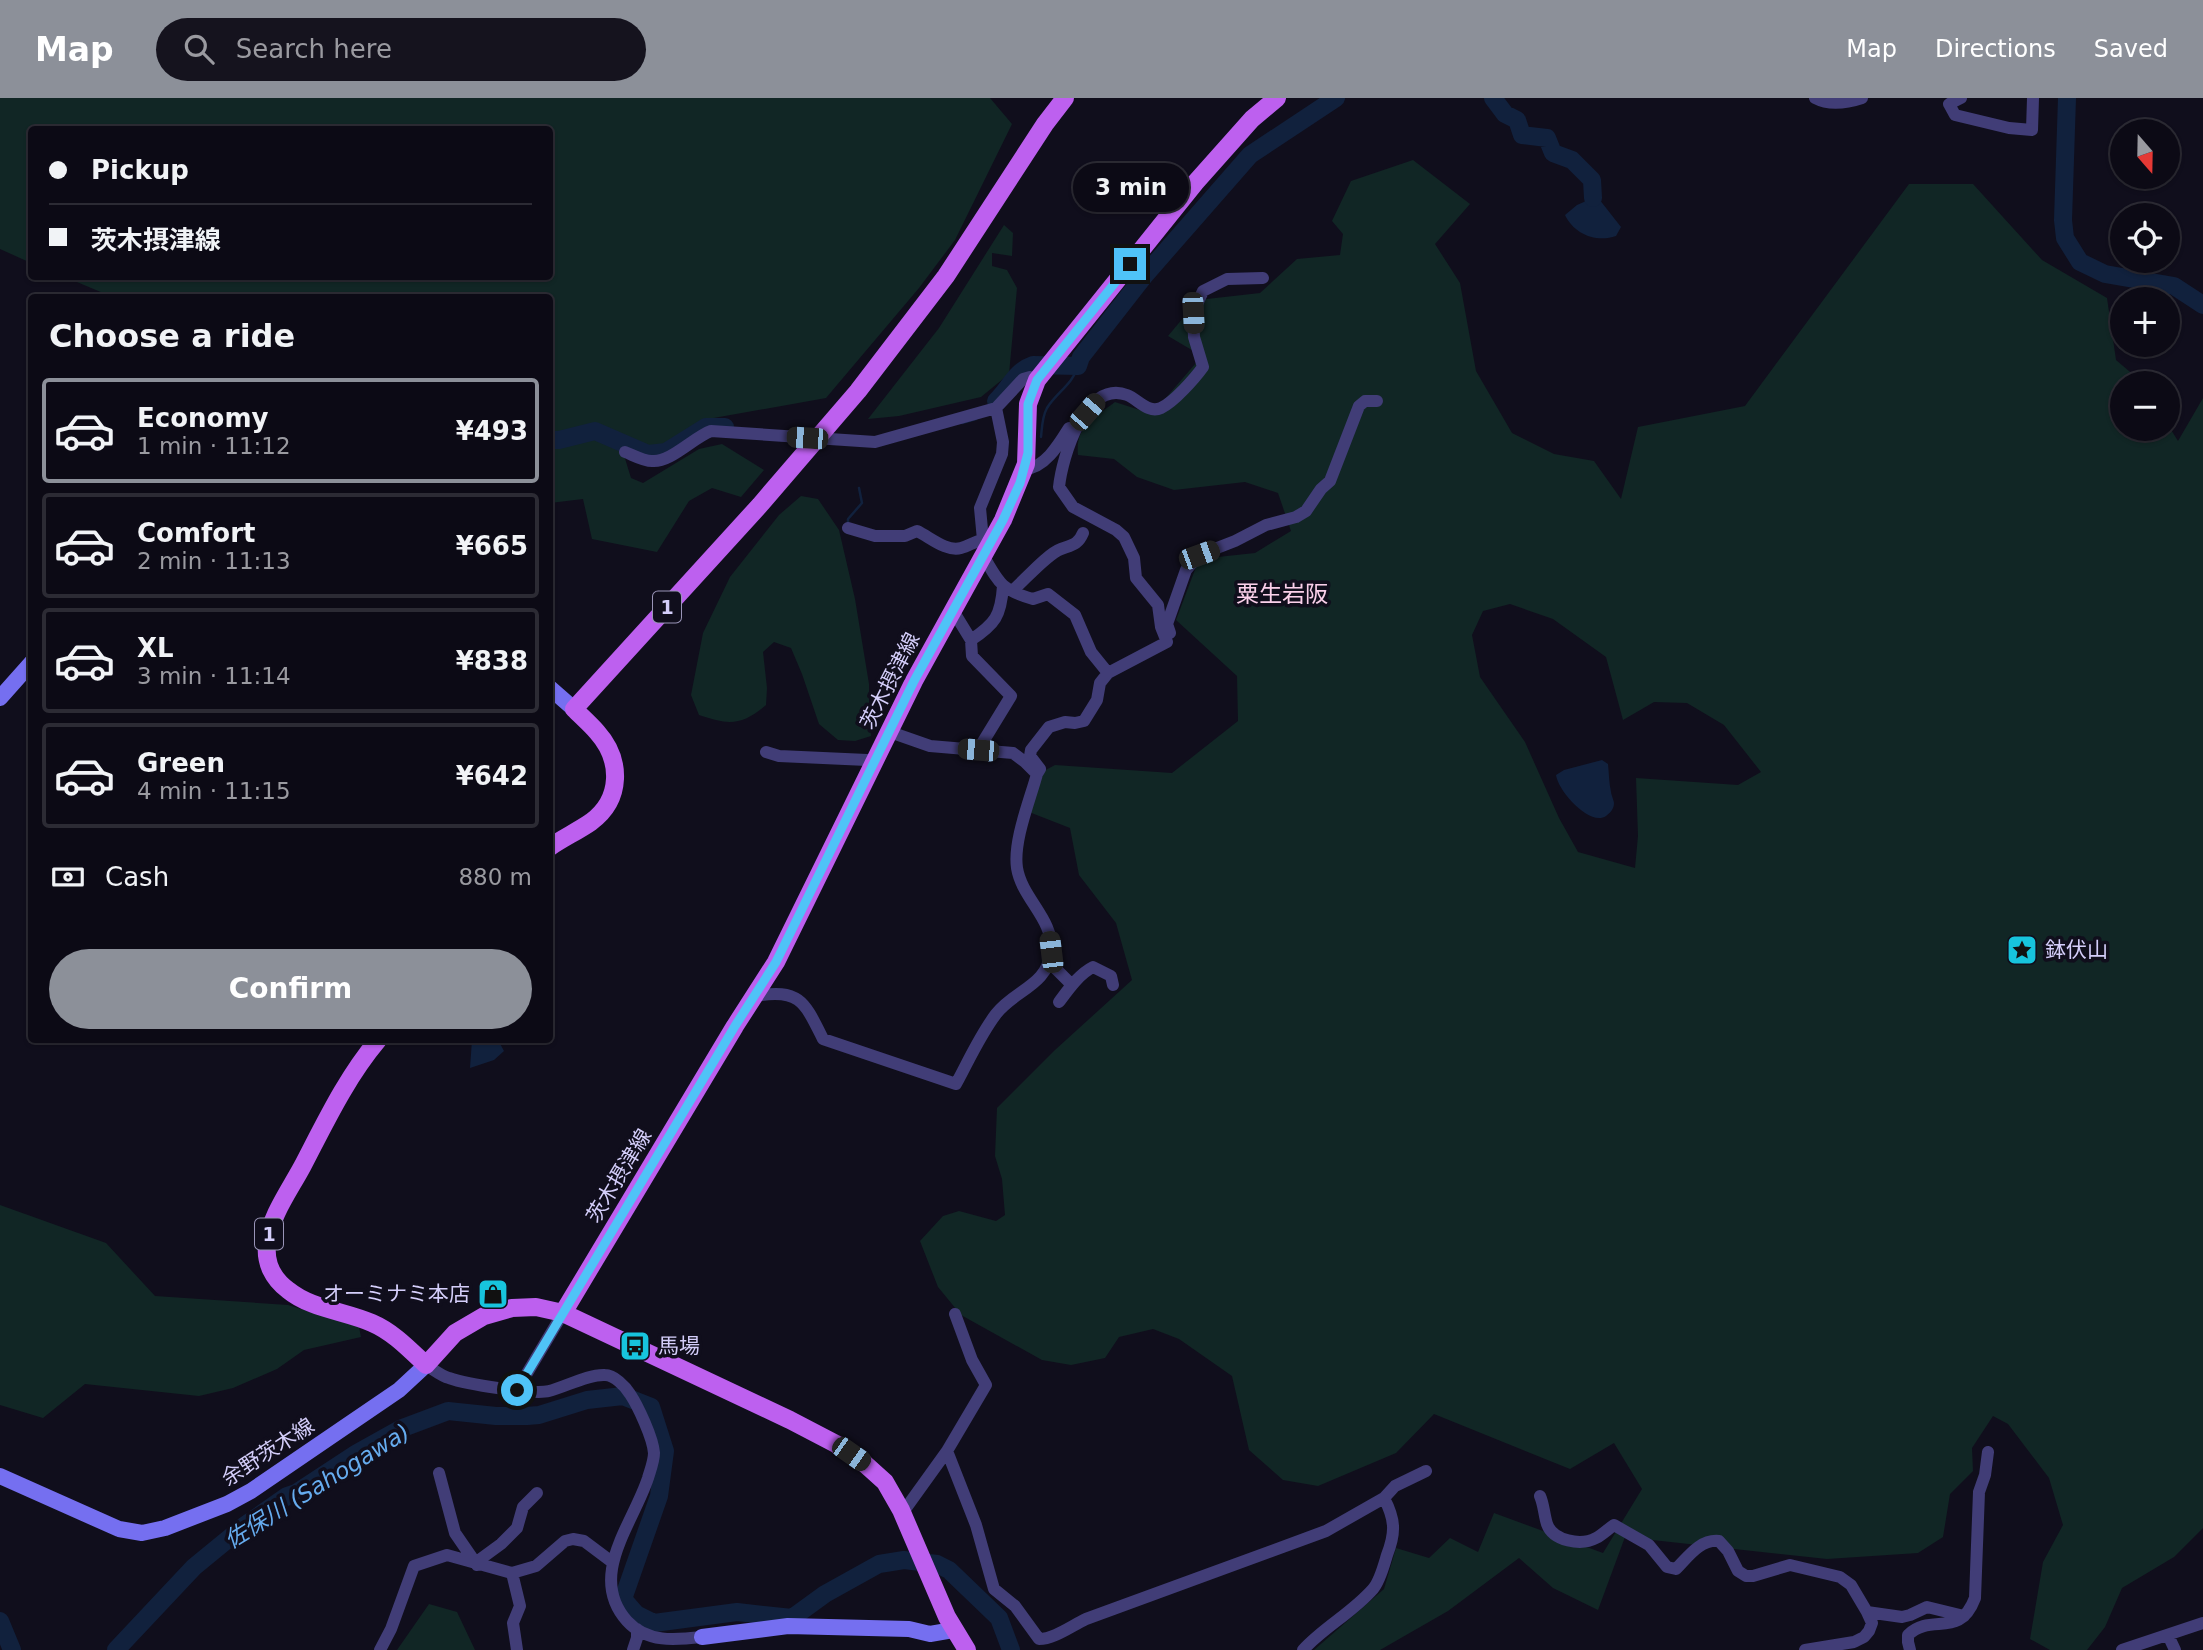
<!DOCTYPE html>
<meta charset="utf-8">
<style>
body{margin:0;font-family:"DejaVu Sans","Noto Sans JP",sans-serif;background:#15131e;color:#f1f3f6;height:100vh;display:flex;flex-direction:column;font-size:26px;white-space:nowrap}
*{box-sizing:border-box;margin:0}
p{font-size:23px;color:#9a9aa0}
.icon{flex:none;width:38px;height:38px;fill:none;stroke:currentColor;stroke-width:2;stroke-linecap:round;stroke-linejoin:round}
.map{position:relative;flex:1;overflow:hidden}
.sheet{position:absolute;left:28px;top:196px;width:525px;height:749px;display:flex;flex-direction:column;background:#0c0a15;border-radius:7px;box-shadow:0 2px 5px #0004,0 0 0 2px #2c2b34}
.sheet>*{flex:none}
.guide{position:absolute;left:28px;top:28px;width:525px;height:154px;border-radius:7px;box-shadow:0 2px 5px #0004,0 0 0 2px #2c2b34;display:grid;align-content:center;height:154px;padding:0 21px;background:#0c0a15}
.needle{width:46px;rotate:160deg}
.fabs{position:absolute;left:2110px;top:21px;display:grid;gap:14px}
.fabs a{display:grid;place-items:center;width:70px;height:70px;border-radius:50%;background:#0c0a15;box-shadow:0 2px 5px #0004,0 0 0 2px #2c2b34;font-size:35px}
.end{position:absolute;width:32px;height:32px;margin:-16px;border:9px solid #4fc3f7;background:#111;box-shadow:0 0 0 4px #111}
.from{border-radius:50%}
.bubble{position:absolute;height:49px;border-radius:24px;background:#0c0a15;box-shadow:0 2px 5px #0004,0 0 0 2px #2c2b34;font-size:23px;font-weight:700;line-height:49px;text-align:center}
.car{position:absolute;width:21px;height:42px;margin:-21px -10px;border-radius:9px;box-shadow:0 0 5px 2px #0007;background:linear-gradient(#222 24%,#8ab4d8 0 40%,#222 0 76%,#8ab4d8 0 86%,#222 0)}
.guide b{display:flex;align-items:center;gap:24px;height:66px;font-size:26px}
.guide b+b{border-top:2px solid #2c2b34}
.guide i{width:18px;height:18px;background:#f1f3f6}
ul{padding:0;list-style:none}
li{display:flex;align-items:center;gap:21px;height:105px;margin:0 14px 10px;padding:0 7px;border:4px solid #2c2b34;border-radius:7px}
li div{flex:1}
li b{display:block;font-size:26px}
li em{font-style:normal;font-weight:700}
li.current{border-color:#8c9099}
li>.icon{width:63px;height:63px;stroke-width:1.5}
h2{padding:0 21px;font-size:32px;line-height:84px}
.pay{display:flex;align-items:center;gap:18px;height:77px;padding:0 21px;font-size:26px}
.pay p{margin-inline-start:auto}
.action{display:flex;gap:14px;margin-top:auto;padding:14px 21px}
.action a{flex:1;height:80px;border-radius:42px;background:#8c9099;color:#fff;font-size:28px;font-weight:700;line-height:80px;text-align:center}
header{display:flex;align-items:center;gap:42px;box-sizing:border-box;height:98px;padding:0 35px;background:#8c9099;color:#fff}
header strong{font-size:33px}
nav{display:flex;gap:38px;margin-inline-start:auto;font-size:24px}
.search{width:490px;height:63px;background:#15131e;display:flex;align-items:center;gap:18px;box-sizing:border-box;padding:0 24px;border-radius:38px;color:#9a9aa0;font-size:26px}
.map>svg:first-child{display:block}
.green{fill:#112625;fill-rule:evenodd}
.water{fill:#11213d}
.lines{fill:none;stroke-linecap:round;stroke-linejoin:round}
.stream{stroke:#11213d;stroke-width:2.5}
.river{stroke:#11213d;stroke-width:18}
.street{stroke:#413d77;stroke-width:12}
.secondary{stroke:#756ff0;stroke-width:16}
.primary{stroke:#bd60ef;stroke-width:18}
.route{stroke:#4fc3f7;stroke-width:9}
.labels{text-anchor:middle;stroke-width:7;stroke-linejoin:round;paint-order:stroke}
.shield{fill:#100e1c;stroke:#9994b7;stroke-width:2}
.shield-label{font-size:19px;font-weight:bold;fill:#d4cefa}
.street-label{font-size:21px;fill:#d4cefa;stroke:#100e1c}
.poi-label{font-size:21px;fill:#d4cefa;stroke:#100e1c;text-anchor:start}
.neighbourhood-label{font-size:23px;fill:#fad0ea;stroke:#100e1c}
.water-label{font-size:23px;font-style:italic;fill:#66acef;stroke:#100e1c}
</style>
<header>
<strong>Map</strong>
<div class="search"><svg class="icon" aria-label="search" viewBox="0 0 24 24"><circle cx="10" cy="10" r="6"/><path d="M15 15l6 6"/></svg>Search here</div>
<nav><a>Map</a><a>Directions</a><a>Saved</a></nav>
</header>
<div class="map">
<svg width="2203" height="1552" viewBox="0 0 2203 1552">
<rect width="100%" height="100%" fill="#100e1c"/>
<path class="green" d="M0 0H990L1012 26 955 142 919 190 826 300 708 321 667 349 623 354 631 380 643 385 699 351 722 346 764 372 741 399 712 390 689 403 657 454 592 441 583 401 550 405V200H115L65 179 550 178V32H32L31 165 0 151Z
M1413 62 1470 106 1435 146 1460 185 1476 273 1512 335 1554 356 1594 363 1621 401 1638 329 1745 308 1909 86H1973L2042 162 2107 200 2116 262 2143 285H2123V331H2168V327L2178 343 2203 300V1430L2174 1459 2122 1490 2105 1529 2087 1552H2050L2030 1541 2043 1464 2063 1427 2049 1380 2008 1326 1993 1318 1972 1350 1973 1373 1950 1396 1943 1439 1918 1455 1827 1461 1625 1439 1598 1512 1553 1490 1519 1460 1448 1513 1380 1552H1314L1384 1491 1396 1450 1429 1460 1450 1440 1478 1454 1494 1415 1603 1455 1642 1391 1614 1345 1570 1371 1434 1316 1396 1355 1318 1388 1283 1382 1249 1352 1232 1278 1179 1241 1153 1231 1119 1239 1105 1260 1071 1267 1042 1262 961 1217 938 1189 920 1143 943 1118 959 1113 996 1123 1005 1117 1002 1081 995 1058 997 1010 1055 952 1132 882 1116 825 1079 777 1070 730 1029 714 1040 675 1055 667 1172 675 1238 623 1237 578 1176 522 1199 461 1255 455 1291 433 1278 395 1245 384 1174 392 1137 379 1114 361 1078 357C1075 328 1094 320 1115 304L1152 316 1202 258 1168 238 1198 202 1260 195 1297 161 1340 157 1343 136 1332 123 1351 83ZM1510 506 1553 521 1606 559 1623 622 1654 604 1687 605 1724 627 1761 674 1738 687 1636 680 1638 738 1635 770 1578 754 1559 720 1525 644 1480 579 1472 537 1483 513Z
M1004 127 1013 135 1012 158 992 155V168L1007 172 1017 190 1009 276 981 299 899 318 868 321 939 230Z
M801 398 818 401 839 432 855 501 869 586V617L871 638 855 643 838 642 819 626 802 576 791 550 774 544 763 554 767 590 766 607C741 628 729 627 699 617L691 597 703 535 730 479 779 417Z
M0 1107 106 1145 155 1198 288 1207 359 1229 361 1239 304 1252 277 1271 233 1290 199 1298 85 1286 43 1320 0 1307Z
M429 1506 457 1514 475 1552H397Z"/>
<path class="water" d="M1593 100 1599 101 1621 129 1616 138C1596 145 1574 136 1565 117L1577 107Z
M1602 662 1608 666C1609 676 1609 685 1611 694 1611 696 1614 703 1614 705 1614 711 1610 715 1606 718 1590 729 1558 693 1556 677L1564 672Z
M472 942H498L504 953 494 962 470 970Z"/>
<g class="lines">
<path class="stream" d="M962 325 976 321
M1041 339C1042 329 1042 319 1047 310 1056 295 1073 286 1078 268
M848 426V421L862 405 859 390"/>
<path class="river" d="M1493 0 1505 16 1517 22 1522 37 1547 40 1553 55 1572 62 1592 82 1593 100
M2067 0 2063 122 2065 140 2080 164 2105 176 2174 188 2203 207
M996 303C1009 291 1015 273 1033 267L1078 268 1081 259 1145 177 1250 57 1336 0
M550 342H559L595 333 648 356 666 354 706 329H725
M0 1523 12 1552
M116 1552 194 1469 244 1428 287 1398 296 1395 357 1355 400 1331 448 1313 496 1318H527L539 1317 587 1302 623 1298 651 1309 665 1353 659 1398 623 1501 636 1516 654 1525 737 1514 792 1520 825 1496 879 1466 904 1462 937 1466 949 1472 999 1520 1011 1552"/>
<path class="street" d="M1815 0C1830 8 1847 5 1862 0
M1961 0 1949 6 1955 17 2009 30 2032 32 2033 0
M625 354C633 357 643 363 652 363 670 365 694 339 711 333L875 344 996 310 1023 281 1030 279 1037 282
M1025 371C1045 370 1059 346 1069 330
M848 430 875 438H905L917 433C930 439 946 454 961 450 969 448 975 443 983 442
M989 445 983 442 980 410 1002 356 1003 344 996 310
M983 457C999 485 1001 492 1033 501L1048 496 1075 517 1091 554 1108 575
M1012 493C1024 483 1047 456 1061 451 1072 447 1078 447 1083 435
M952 511 971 542 972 558 1011 598 978 652
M1170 535 1167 526 1186 472 1199 457 1235 443 1266 427 1296 419 1306 413 1321 391 1330 383 1359 308 1365 303H1377
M971 542C995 526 1001 518 1003 488
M766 654 779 658 867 662 872 666
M1037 676 1040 671 1030 658 1031 652 1049 629 1065 624 1075 625 1084 623 1097 602 1100 585 1108 575 1167 544 1161 529 1158 507 1136 480 1134 460 1124 439 1116 432 1073 409 1059 389C1062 360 1085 281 1127 297 1138 301 1148 316 1161 310 1174 304 1195 280 1203 269L1194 239 1193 215 1203 193 1227 181 1263 180
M1048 863 1072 887
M756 898C800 890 805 905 823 941L956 986C969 962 980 937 996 916 1014 892 1048 888 1051 853 1054 821 1022 801 1017 770 1013 743 1030 702 1037 676L1025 664 1013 655 930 648 890 634
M1059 904C1068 892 1079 876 1093 869L1111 878 1113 887
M426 1267C433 1271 441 1278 449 1280 466 1286 533 1297 549 1293 565 1289 588 1276 605 1277 614 1277 625 1288 630 1296 638 1308 653 1340 654 1355 654 1363 650 1373 648 1380 633 1426 587 1478 627 1523 647 1545 675 1542 702 1539
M517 1292 563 1215
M947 1353 976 1427 994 1491 1015 1508 1039 1541C1054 1541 1071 1528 1086 1521L1326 1433 1384 1400 1395 1388 1426 1373
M439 1375 455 1435 477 1467
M1540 1398C1544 1407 1544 1417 1547 1426 1553 1443 1581 1448 1596 1440 1602 1437 1608 1431 1614 1427L1649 1447 1667 1469 1676 1471C1688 1459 1700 1441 1719 1443L1728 1453 1738 1473 1746 1478H1753L1790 1467 1840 1479 1851 1487 1867 1514 1872 1525 1869 1533 1864 1539 1854 1544 1805 1552
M901 1412 906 1410 947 1353 986 1287 972 1262 955 1216
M475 1465 501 1446 517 1430 523 1409 537 1395
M512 1475 536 1468 565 1443 573 1441 584 1443 612 1464
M1867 1514 1902 1519 1910 1517 1927 1509 1964 1518
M2168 1537 2175 1552
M380 1552 391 1531 414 1468 447 1457 512 1475 520 1508 513 1525 517 1552
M633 1552 637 1540V1531
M1303 1552C1324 1529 1352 1515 1373 1491 1380 1483 1384 1467 1387 1457 1396 1434 1395 1421 1384 1400
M1910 1552 1908 1544V1537C1932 1514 1959 1542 1975 1500L1979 1394 1985 1377 1988 1354
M2122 1552 2203 1525"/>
<path class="secondary" d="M550 590 574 611
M0 600 32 564
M0 1378 119 1431 142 1435 165 1430 227 1406 251 1393 399 1292 426 1267
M702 1539 788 1528 909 1531 930 1536 953 1532"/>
<path class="primary" d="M550 749C563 740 578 733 591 724 622 701 622 662 597 634 590 626 582 619 574 611L760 407 858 293 946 178 1045 26 1065 0
M378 942C346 980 325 1025 302 1069 289 1093 270 1119 267 1146 265 1165 273 1181 288 1192 311 1211 345 1213 372 1225 393 1234 409 1251 426 1267L455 1235 484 1218 512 1210 536 1209 563 1215 790 1322 836 1346 865 1366 885 1384 901 1412 947 1519 967 1552
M563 1215 735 928 776 864 914 583 1003 422 1026 366 1028 306 1037 282 1195 85 1252 21 1277 0"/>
</g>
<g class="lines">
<path class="route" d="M517 1292 735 928 776 864 914 583 1003 422 1020 385 1028 355V306L1037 282 1130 166"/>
</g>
<defs>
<g id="sight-square" transform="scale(1.575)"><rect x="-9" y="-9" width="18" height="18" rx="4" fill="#17c4dd" stroke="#100e1c"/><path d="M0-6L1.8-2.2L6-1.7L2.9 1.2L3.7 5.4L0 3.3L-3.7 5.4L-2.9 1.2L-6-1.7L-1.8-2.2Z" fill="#111"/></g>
<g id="shop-square" transform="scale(1.575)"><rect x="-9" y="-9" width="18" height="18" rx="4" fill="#17c4dd" stroke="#100e1c"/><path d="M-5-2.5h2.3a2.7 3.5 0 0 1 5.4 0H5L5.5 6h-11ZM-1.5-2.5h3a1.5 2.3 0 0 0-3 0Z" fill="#111"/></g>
<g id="bus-square" transform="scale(1.575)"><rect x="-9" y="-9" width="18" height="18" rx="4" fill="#17c4dd" stroke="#100e1c"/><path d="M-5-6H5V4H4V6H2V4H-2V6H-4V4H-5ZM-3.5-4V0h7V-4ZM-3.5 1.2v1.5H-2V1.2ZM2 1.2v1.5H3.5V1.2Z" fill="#111"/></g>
</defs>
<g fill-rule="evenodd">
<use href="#sight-square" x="2022" y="852"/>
<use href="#shop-square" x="493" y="1196"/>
<use href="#bus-square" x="635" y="1248"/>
</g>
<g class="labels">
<g class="shield">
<rect x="653" y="493.5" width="28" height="31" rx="5"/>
<rect x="255" y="1120.5" width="28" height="31" rx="5"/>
</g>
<g class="shield-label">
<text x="667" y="516">1</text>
<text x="269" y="1143">1</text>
</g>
<g class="street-label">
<text transform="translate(890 583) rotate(-63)" y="7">茨木摂津線</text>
<text transform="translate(619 1078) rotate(-59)" y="7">茨木摂津線</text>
<text transform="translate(268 1354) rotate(-33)" y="7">余野茨木線</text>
</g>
<g class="poi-label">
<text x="2045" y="859">鉢伏山</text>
<text x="470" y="1203" text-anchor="end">オーミナミ本店</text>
<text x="658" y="1255">馬場</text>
</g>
<g class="neighbourhood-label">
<text x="1282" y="504">粟生岩阪</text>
</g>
<g class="water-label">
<text transform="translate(317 1388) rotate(-32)" y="8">佐保川 (Sahogawa)</text>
</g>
</g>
</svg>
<div class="fabs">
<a><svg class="needle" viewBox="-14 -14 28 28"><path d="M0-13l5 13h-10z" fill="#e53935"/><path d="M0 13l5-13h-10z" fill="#9a9aa0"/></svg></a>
<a><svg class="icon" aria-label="locate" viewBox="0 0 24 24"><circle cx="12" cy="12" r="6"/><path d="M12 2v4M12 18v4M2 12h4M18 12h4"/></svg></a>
<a>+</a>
<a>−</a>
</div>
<i class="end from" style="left:517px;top:1292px"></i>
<i class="end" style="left:1130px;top:166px"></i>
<div class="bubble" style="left:1073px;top:65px;width:116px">3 min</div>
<i class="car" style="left:1193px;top:215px;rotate:177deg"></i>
<i class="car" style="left:1087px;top:314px;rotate:41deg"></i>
<i class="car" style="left:807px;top:340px;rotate:274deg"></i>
<i class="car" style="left:1199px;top:457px;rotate:70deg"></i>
<i class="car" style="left:978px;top:652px;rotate:275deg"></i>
<i class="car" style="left:1051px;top:854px;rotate:353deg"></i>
<i class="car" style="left:851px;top:1356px;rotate:125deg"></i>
<div class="guide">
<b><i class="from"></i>Pickup</b>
<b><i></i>茨木摂津線</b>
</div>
<section class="sheet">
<h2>Choose a ride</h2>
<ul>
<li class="current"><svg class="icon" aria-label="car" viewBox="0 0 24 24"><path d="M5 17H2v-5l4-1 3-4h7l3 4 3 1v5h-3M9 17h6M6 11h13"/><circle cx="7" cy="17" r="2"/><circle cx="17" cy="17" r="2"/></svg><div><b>Economy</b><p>1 min · 11:12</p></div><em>¥493</em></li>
<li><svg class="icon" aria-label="car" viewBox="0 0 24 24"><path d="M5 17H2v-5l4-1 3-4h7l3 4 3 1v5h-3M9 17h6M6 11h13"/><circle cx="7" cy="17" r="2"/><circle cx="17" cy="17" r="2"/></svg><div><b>Comfort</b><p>2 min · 11:13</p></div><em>¥665</em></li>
<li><svg class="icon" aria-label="car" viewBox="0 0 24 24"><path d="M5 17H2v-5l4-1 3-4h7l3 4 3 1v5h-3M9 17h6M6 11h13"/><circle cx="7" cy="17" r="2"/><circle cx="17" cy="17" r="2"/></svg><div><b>XL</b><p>3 min · 11:14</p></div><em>¥838</em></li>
<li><svg class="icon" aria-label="car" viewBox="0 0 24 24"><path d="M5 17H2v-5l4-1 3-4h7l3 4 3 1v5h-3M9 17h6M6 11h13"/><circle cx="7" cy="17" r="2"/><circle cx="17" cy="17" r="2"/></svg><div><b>Green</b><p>4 min · 11:15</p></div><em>¥642</em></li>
</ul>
<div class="pay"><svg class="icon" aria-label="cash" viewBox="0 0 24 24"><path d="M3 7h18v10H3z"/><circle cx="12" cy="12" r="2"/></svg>Cash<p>880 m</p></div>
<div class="action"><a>Confirm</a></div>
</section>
</div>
